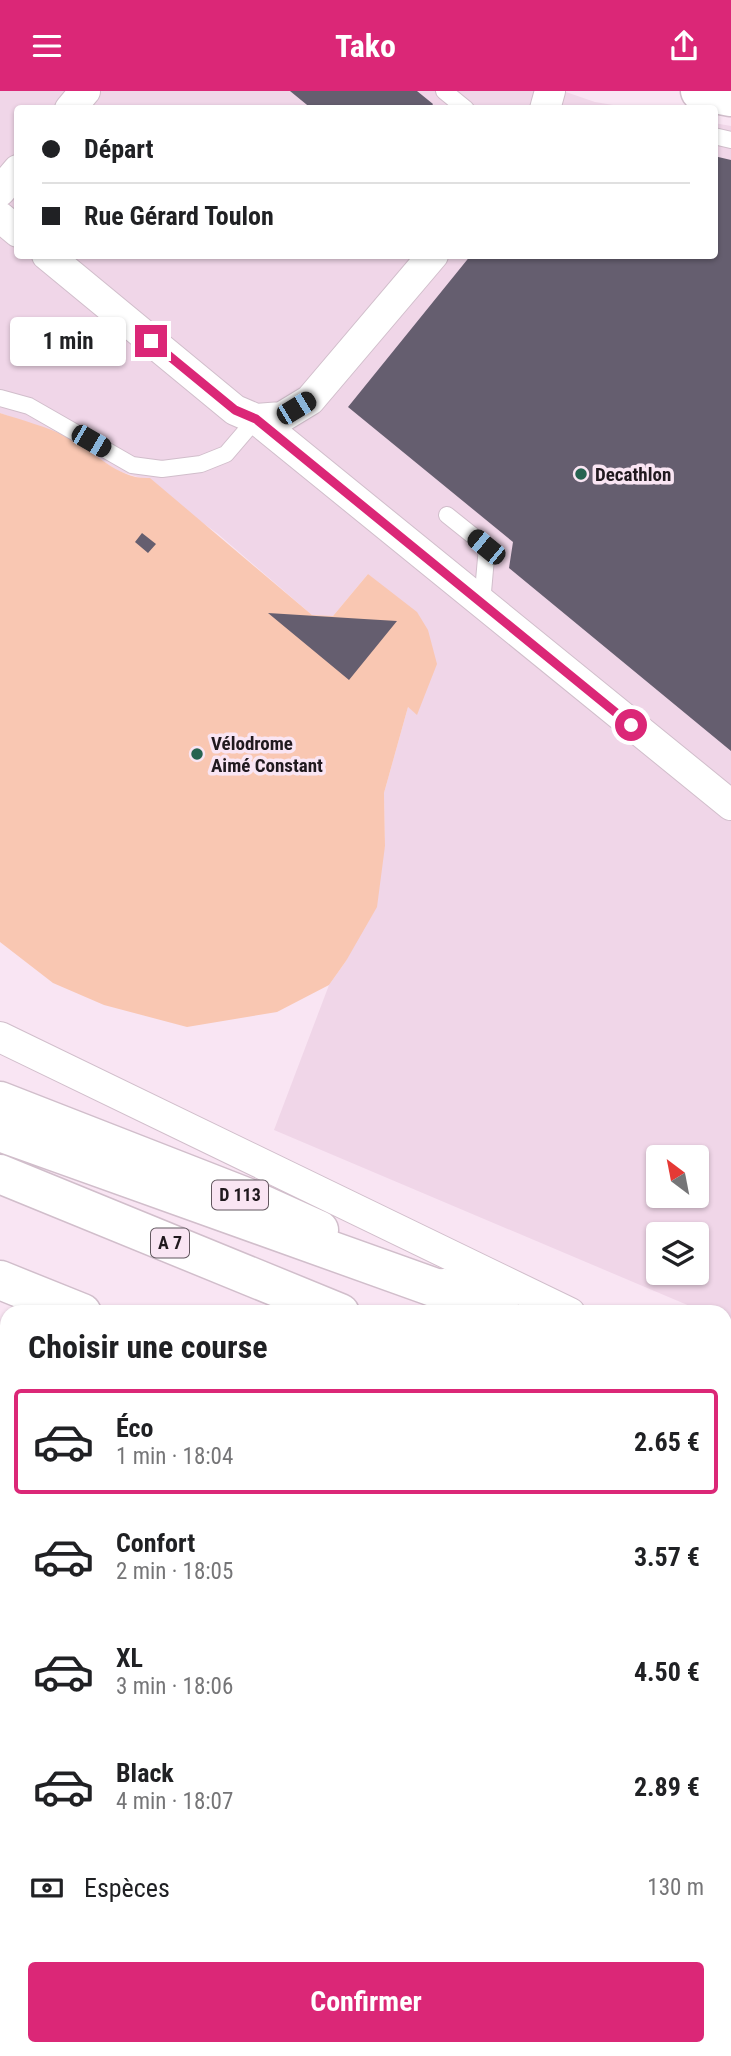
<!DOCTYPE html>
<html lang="fr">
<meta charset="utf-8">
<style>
body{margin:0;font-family:"Roboto Condensed",sans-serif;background:#f2f2f2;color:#202124;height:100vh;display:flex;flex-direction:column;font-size:26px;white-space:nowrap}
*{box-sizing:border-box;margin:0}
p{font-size:23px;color:#757577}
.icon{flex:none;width:38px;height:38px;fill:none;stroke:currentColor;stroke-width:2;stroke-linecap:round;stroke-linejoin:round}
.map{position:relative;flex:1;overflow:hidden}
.panel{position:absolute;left:0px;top:1214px;width:732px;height:751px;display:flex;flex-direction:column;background:#fff;border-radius:21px 21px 0 0;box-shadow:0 2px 5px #0004}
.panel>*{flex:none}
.banner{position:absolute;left:14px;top:14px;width:704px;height:154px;border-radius:7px;box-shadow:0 2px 5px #0004;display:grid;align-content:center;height:154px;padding:0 28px;background:#fff}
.needle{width:46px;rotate:328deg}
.controls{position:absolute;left:646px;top:1054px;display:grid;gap:14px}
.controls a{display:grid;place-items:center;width:63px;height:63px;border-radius:7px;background:#fff;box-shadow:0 2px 5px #0004;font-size:35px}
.end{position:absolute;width:32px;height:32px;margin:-16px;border:9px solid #db2777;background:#fff;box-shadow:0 0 0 4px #fff}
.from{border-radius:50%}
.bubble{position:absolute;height:49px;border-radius:7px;background:#fff;box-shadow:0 2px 5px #0004;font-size:23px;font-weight:700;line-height:49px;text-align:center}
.car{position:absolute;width:21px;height:42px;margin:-21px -10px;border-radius:9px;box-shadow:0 0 5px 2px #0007;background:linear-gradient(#222 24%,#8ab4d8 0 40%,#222 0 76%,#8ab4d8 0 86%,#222 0)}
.banner b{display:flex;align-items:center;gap:24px;height:66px;font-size:26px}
.banner b+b{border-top:2px solid #e0e0e0}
.banner i{width:18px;height:18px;background:#202124}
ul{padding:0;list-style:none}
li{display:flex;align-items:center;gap:21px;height:105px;margin:0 14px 10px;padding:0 14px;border:4px solid transparent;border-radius:7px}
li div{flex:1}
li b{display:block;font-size:26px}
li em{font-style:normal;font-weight:700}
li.on{border-color:#db2777}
li>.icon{width:63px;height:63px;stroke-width:1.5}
h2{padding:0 28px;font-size:32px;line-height:84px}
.pay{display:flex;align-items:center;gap:18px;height:77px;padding:0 28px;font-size:26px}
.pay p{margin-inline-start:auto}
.cta{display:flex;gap:14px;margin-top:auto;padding:14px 28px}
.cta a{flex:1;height:80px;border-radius:7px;background:#db2777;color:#fff;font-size:28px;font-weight:700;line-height:80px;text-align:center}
header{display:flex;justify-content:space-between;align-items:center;height:91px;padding:0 28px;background:#db2777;color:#fff;font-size:32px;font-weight:700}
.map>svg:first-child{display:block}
.built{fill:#f0d6e8;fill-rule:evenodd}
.green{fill:#f9c7b2}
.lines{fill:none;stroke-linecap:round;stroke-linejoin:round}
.stream{stroke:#677298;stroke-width:10}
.building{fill:#655e6f}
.service-casing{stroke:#d1becb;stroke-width:18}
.minor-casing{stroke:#d1becb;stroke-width:32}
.secondary-casing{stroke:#d1becb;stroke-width:41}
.primary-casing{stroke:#d1becb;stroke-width:41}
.motorway-casing{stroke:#d1becb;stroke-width:41}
.service{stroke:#fff;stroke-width:16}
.minor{stroke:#fff;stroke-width:30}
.secondary{stroke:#fff;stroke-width:38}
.primary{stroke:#fff;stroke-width:38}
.motorway{stroke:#fff;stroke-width:38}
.route{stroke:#db2777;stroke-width:9}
.poi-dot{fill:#266451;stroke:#f9e5f3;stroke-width:2.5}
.labels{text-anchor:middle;stroke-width:7;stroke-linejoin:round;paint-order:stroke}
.shield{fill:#f9e5f3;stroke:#61565e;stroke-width:2}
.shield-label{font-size:18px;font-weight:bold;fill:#20191e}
.poi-label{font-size:19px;font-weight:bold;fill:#20191e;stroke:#f9e5f3;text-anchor:start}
</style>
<header><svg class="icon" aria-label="menu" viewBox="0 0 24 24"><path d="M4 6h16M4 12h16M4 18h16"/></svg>Tako<svg class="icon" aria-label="share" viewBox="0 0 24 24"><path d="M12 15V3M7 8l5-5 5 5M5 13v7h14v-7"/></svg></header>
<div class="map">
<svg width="731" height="1965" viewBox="0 0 731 1965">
<rect width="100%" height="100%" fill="#f9e5f3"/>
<path class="built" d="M0 0H563L595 11 631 17 18 18V164H714V32L731 35V1233L725 1230 724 1222 704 1221 274 1039 329 894 346 870 385 755 384 702 408 616 417 623 368 483 333 525 312 524 218 443 141 387 118 380 67 346 0 322ZM658 1066H696V1104H658ZM658 1143H696V1181H658Z
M0 1315 7 1318V1958H724L725 1628 731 1630V1965H0Z"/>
<path class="green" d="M0 322C22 329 47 336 68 346 94 360 118 389 150 387L312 524 333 525 368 483 417 521 428 539 437 573 417 624 408 616 384 702 385 755 377 816 346 870 329 894 277 921 187 936 104 914 53 892 0 851Z"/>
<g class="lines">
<path class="stream" d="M0 1269 7 1272
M724 1573 731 1576"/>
</g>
<path class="building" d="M290 0H417L433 13 430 18H312Z
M714 65 731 69V660L509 477 513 451 348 316 471 164H714Z
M142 442 156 453 148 462 135 451Z
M268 522 364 528 397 530 349 589Z
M0 1403 7 1406V1701L0 1718Z
M724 1846 731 1849V1965H586L589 1958H724Z
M138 1958H453L450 1965H135Z"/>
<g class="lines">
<g class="service-casing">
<path id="service" d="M444 0 466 18
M714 45 731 49
M0 307 29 315 132 374 162 378 201 373 226 363 256 328
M447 424 487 456 482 512
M724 1686 731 1689
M724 1806 731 1809
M24 1965 27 1958
M108 1965 110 1958
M471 1965 474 1958
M552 1965 555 1958"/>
</g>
<g class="minor-casing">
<path id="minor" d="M70 18 85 0
M545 18 550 0
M0 100 18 79
M0 126 18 141
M47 164 235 319 256 328 731 714
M256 328 282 326 310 309 433 164
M0 946 570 1222"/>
</g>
<g class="secondary-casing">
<path id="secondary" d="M700 0 731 6"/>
</g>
<g class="primary-casing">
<path id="primary" d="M0 1010 246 1106 319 1139
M444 1197 501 1222
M724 1311 731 1314"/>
</g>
<g class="motorway-casing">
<path id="motorway" d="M0 1041 475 1211
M0 1083 340 1222
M0 1189 82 1222
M724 1378 731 1381
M724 1484 731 1487"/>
</g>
<use href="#service" class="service"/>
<use href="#minor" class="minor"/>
<use href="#secondary" class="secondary"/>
<use href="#primary" class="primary"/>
<use href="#motorway" class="motorway"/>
</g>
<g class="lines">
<path class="route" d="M151 250 235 319 256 328 631 634"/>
</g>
<g class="poi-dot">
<circle cx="581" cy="383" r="7"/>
<circle cx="197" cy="663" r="7"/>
</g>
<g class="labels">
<g class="shield">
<rect x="212" y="1089.5" width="56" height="29" rx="5"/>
<rect x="151" y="1137.5" width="38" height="29" rx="5"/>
</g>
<g class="shield-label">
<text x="240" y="1110">D 113</text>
<text x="170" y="1158">A 7</text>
</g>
<g class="poi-label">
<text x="595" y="390">Decathlon</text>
<text x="211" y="659">Vélodrome<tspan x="211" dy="22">Aimé Constant</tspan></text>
</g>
</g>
</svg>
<div class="controls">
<a><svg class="needle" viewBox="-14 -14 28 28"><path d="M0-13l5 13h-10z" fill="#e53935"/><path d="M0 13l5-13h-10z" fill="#757577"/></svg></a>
<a><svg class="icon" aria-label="layers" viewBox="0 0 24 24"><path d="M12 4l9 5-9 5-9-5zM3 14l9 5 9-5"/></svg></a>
</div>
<i class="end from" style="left:631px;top:634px"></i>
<i class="end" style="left:151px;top:250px"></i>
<div class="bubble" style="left:10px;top:226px;width:116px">1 min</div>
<i class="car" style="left:296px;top:317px;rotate:59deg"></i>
<i class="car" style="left:91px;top:350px;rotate:120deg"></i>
<i class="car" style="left:486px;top:456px;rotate:309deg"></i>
<div class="banner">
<b><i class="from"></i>Départ</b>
<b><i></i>Rue Gérard Toulon</b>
</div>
<section class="panel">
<h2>Choisir une course</h2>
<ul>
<li class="on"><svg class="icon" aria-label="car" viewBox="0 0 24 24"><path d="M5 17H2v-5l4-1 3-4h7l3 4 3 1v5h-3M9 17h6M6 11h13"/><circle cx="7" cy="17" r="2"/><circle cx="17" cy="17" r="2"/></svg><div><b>Éco</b><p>1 min · 18:04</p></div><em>2.65 €</em></li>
<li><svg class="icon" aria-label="car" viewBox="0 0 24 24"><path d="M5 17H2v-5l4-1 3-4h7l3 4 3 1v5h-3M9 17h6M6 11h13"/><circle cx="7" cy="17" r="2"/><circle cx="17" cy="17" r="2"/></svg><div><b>Confort</b><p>2 min · 18:05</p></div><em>3.57 €</em></li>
<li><svg class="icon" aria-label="car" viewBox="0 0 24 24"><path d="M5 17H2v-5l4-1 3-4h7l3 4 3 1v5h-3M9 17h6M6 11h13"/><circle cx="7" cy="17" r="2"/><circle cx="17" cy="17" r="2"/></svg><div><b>XL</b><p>3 min · 18:06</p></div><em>4.50 €</em></li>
<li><svg class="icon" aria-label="car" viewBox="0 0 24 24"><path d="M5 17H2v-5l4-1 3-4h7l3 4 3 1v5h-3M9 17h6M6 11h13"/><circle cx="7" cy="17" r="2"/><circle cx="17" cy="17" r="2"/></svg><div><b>Black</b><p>4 min · 18:07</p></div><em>2.89 €</em></li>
</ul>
<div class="pay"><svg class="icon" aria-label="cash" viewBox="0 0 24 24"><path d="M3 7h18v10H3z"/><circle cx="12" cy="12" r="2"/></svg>Espèces<p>130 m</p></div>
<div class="cta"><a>Confirmer</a></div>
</section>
</div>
